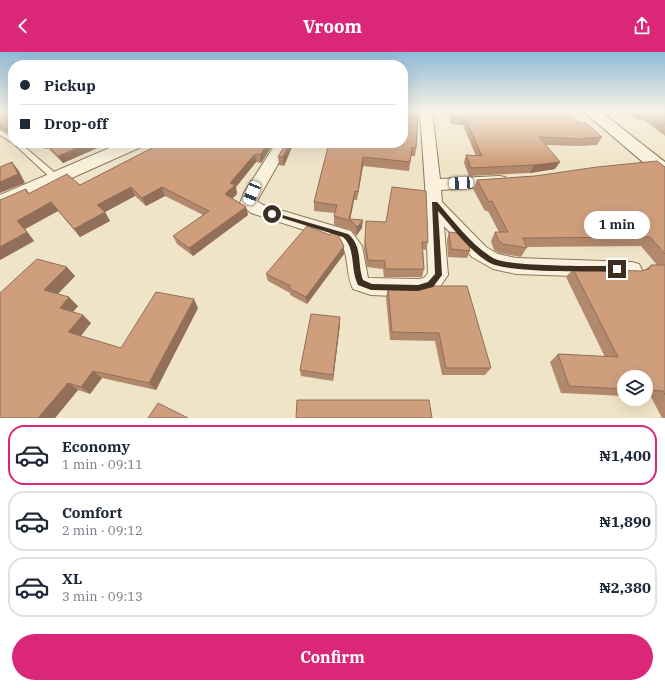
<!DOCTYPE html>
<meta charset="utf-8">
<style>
body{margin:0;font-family:"IBM Plex Serif",serif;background:#f2f2f3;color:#1f2937;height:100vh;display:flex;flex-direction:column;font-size:15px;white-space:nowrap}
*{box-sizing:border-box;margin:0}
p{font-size:13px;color:#747a83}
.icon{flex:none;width:22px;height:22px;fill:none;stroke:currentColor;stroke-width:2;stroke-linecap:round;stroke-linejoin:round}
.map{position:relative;height:366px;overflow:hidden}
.sheet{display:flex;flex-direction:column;background:#fff;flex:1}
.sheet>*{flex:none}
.guide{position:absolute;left:8px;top:8px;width:400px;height:88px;border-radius:16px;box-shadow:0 4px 16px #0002;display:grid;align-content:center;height:88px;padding:0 12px;background:#fff}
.controls{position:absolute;left:617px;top:318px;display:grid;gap:8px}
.controls a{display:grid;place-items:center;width:36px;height:36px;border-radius:50%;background:#fff;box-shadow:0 4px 16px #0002;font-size:20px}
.end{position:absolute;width:18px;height:18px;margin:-9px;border:5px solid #3d2e20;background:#fff;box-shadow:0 0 0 2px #fff}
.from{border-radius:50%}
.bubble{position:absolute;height:28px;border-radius:14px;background:#fff;box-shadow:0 4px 16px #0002;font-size:13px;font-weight:700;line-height:28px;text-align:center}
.car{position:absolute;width:12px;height:24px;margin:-12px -6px;border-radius:5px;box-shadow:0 0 3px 1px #0007;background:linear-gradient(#fff 24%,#345 0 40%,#fff 0 76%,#345 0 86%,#fff 0)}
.guide b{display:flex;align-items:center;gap:14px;height:38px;font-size:15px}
.guide b+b{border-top:1px solid #e0e1e3}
.guide i{width:10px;height:10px;background:#1f2937}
ul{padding:7px 0 0;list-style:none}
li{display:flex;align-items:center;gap:12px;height:60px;margin:0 8px 6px;padding:0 4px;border:2px solid #e0e1e3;border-radius:16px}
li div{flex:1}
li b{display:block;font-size:15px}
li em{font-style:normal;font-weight:700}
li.selected{border-color:#db2777}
li>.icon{width:36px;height:36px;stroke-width:1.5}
.primary-button{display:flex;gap:8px;margin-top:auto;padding:8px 12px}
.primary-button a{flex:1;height:46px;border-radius:24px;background:#db2777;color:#fff;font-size:16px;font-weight:700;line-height:46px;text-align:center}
header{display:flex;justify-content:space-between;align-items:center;height:52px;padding:0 12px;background:#db2777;color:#fff;font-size:18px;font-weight:700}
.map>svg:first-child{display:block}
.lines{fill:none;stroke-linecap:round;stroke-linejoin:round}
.service-casing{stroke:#8d765c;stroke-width:2}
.minor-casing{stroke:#8d765c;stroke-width:2}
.tertiary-casing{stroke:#8d765c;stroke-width:2}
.secondary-casing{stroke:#6f573f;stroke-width:2}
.service{fill:#faf1dc;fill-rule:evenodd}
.minor{fill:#faf1dc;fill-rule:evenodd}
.tertiary{fill:#faf1dc;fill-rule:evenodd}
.secondary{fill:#faf1dc;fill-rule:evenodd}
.wall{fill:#b2896c}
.shaded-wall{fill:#916f58}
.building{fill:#cf9f7d;stroke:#916f58}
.route{fill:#3d2e20}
</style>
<header><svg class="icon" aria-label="back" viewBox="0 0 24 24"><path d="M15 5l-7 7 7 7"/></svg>Vroom<svg class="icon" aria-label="share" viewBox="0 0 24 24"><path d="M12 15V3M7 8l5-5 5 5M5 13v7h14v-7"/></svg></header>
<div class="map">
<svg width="665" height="366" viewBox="0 0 665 366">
<rect width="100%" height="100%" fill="#f0e4c8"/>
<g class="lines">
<g class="service-casing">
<path id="service" d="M0 78 13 86V91H20L60 125 61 127 60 129H54L13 91 0 83Z"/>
</g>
<g class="minor-casing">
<path id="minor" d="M420 59H432L440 127 499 124 505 125 507 129 505 133 499 134 441 138 442 150 486 195 498 202 516 206 632 210 639 212 642 218 639 224 632 226 516 222 493 217 472 205 444 174 448 223 437 239 418 245 371 243 353 237C345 222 350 201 339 189L251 161 240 151 244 141 276 91H290L257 149 263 153 351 179 362 194 368 226 418 227 424 226 428 221 425 133Z"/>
</g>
<g class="tertiary-casing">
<path id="tertiary" d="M121 91H144L141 95 0 158V143Z"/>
</g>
<g class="secondary-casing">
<path id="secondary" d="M583 59H600L665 110V125L658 123Z"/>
</g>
<use href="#service" class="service"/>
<use href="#minor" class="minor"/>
<use href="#tertiary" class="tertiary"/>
<use href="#secondary" class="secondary"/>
</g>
<path class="wall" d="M403 59H419V62H418L416 96 415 104H411L409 119 363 114 357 148H354L350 167 362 176 356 184 351 178 334 173V164L335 161 314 159V150L328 96 295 91H403Z
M448 59H569L578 71 602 85 597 93 578 94 546 93 555 117 530 121 469 124 464 111 466 103 476 104 463 73 451 72Z
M626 59H665V84L643 67 637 68Z
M13 62V84L0 77V64H6Z
M38 91H117L107 95 104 93 63 111 48 96 46 97Z
M153 91H274L261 111 256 110 236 135 237 142 232 146 246 155 248 163 193 204 177 192 173 184 203 163 165 144 146 154 135 144 105 160 110 169 80 185 58 159 25 177 34 189 0 208 26 137 29 141 80 133 157 93Z
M286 91 284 114 279 113 278 105Z
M665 115V366H662L651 345H646V325H624V344L561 341 550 310 558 302 605 305 566 225 573 217 641 219 646 217 651 213H657L641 194 527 195 521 205 499 201 494 198 491 189 495 180H499L488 159H485L473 137 477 128Z
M366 169 428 190 426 198 423 197 424 217 422 225H384L383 217 367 215 364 198Z
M449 180 470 199 467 206 448 205 447 188Z
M344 202 307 252 290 243V241L268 229 266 222Z
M75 224 58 242 78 254 73 260 91 271 81 284 121 296 198 256 156 338 102 326 90 342 78 338 55 366H0V241Z
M388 236 491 316 485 323H442L435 289 390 288 386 245Z
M340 265V272L333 329 301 324 300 318Z"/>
<path class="shaded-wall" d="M13 76V84L8 78Z
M42 91H45L48 96 46 97Z
M89 91H103L104 93 63 111 58 104Z
M105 91H117L107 95Z
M268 91H274L261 111 260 103Z
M290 91H294L284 114 283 105Z
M255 102 256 110 236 135 237 142 228 151 225 142 230 131Z
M363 105V114L357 148 358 140Z
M12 110 19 119 25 131 0 141V130Z
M560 110 555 117 530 121 534 113Z
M131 135 135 144 105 160 110 169 80 185 74 177 97 153Z
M162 135 165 144 146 154 142 146Z
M355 139 354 148 350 169 349 168Z
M51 150 58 159 25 177 34 189 0 208V195L17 169Z
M246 155 248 163 193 204 189 196Z
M363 168 362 176 356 184 357 175Z
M344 194V202L307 252 306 245Z
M67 215 75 224 53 247 44 238Z
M69 245 78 254 69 264 60 256Z
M194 247 198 256 156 338 149 331Z
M83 263 91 271 77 288 68 280Z
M340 265V272L333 329V323Z
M93 319 102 326 90 342 81 335Z
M68 331 78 338 55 366H38Z"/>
<path class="building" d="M403 59H418L416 96H412L410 110 363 105 358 140 355 139 349 167 363 168 357 175 352 169 334 164 337 153 314 150 329 91H403Z
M451 59H569L578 71H586L602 85 582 87 539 85 560 110 534 113 471 116 466 103 482 104 465 66 453 65Z
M640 59H665V73L648 60 642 61Z
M13 62V76L8 78 0 73V64H6Z
M45 91H89L58 104Z
M162 91H268L260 103 255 102 230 131 235 133 225 142 246 155 189 196 173 184 209 159 162 135 142 146 131 135 97 153 105 160 74 177 51 150 17 169 27 180 0 195V148L26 137 28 142 67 122 80 133Z
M286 91H290L283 105H278Z
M657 109 665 115V202L650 185 523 186 527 196 503 192 499 189 495 180H508L492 149 489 150 477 128 535 124 597 115Z
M12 110 18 122 0 130V115Z
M392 135 426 139 428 190H422L424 217H385V209L368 208 365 190 366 169 386 170Z
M307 174 330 183 331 180 338 183 344 194 306 245 289 236 291 234 266 222Z
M449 180 458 181 469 193 470 199 451 197Z
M37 207 67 215 44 238 69 245 60 256 83 263 68 280 121 296 156 240 194 247 149 331 93 319 81 335 68 331 38 366H0V241Z
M651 213H665V343L663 339 646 338V325H624V337L569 334 558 302 618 305 573 217 641 219 649 217Z
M430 234H467L491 316H446L439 281 392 280 388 236 421 237Z
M311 262 340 265 333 323 300 318Z
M297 348H429L432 366H296Z
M158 351 188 366H148Z"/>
<linearGradient id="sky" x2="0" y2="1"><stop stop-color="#8fbad6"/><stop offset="0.54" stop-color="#f8f3e6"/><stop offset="1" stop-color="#f8f3e6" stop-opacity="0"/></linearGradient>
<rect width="665" height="110" fill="url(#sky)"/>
<path class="route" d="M432 150H437C454 169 471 193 493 206 509 215 593 214 617 214L621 217 617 220C591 219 509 221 490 211 469 199 454 177 438 159L442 223 433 235 418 239 371 238 358 233C350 217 356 196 343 185L269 162 272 160 348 182C363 194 357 212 363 228L372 232 418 233 428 230 435 222Z"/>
</svg>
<div class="controls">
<a><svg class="icon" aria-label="layers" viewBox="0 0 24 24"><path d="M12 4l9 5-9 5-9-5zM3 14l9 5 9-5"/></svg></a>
</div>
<i class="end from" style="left:272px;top:162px"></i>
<i class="end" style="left:617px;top:217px"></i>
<div class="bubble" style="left:584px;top:159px;width:66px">1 min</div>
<i class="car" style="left:461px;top:131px;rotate:267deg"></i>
<i class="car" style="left:252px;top:141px;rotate:202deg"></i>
<div class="guide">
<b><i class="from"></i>Pickup</b>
<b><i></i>Drop-off</b>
</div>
</div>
<section class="sheet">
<ul>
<li class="selected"><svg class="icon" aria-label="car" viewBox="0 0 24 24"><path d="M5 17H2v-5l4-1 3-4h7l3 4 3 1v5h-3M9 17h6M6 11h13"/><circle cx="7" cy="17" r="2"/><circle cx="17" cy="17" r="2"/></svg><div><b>Economy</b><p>1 min · 09:11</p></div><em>₦1,400</em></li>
<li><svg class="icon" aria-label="car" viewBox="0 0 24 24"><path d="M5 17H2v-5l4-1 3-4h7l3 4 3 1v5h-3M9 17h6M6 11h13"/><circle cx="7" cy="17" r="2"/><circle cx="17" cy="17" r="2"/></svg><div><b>Comfort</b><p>2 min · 09:12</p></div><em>₦1,890</em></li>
<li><svg class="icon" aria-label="car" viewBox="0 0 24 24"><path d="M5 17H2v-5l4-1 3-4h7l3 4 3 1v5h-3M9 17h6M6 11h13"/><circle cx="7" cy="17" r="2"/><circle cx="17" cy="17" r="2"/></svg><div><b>XL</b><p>3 min · 09:13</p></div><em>₦2,380</em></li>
</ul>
<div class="primary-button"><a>Confirm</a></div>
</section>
